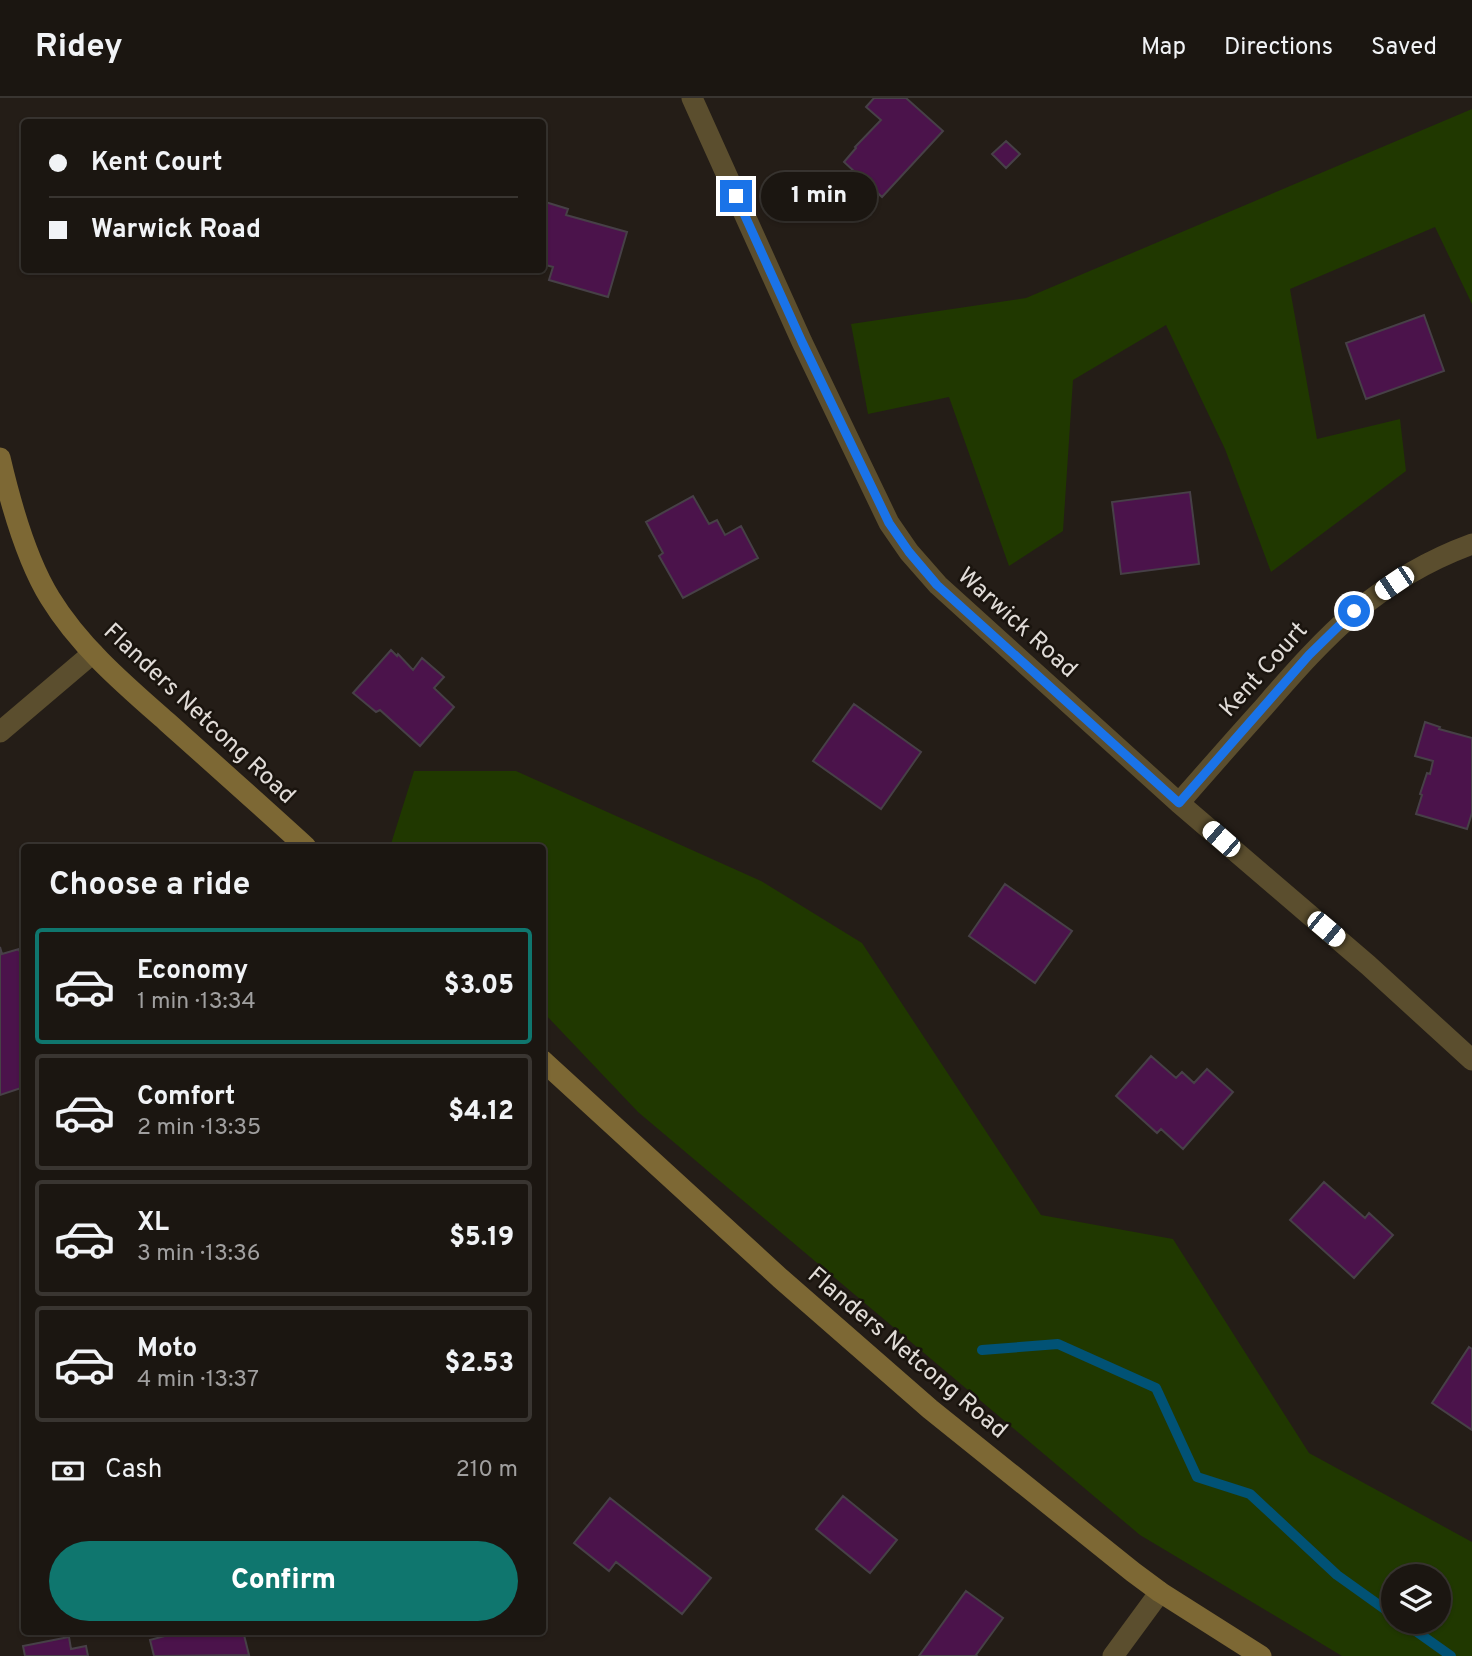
<!DOCTYPE html>
<meta charset="utf-8">
<style>
body{margin:0;font-family:Overpass,sans-serif;background:#28231f;color:#f1f3f6;height:100vh;display:flex;flex-direction:column;font-size:26px;white-space:nowrap}
*{box-sizing:border-box;margin:0}
p{font-size:23px;color:#a09f9f}
.icon{flex:none;width:38px;height:38px;fill:none;stroke:currentColor;stroke-width:2;stroke-linecap:round;stroke-linejoin:round}
.map{position:relative;flex:1;overflow:hidden}
.panel{position:absolute;left:21px;top:746px;width:525px;height:791px;display:flex;flex-direction:column;background:#1b1611;border-radius:7px;box-shadow:0 2px 5px #0004,0 0 0 2px #393531}
.panel>*{flex:none}
.top-card{position:absolute;left:21px;top:21px;width:525px;height:154px;border-radius:7px;box-shadow:0 2px 5px #0004,0 0 0 2px #393531;display:grid;align-content:center;height:154px;padding:0 28px;background:#1b1611}
.tools{position:absolute;left:1381px;top:1466px;display:grid;gap:14px}
.tools a{display:grid;place-items:center;width:70px;height:70px;border-radius:50%;background:#1b1611;box-shadow:0 2px 5px #0004,0 0 0 2px #393531;font-size:35px}
.end{position:absolute;width:32px;height:32px;margin:-16px;border:9px solid #1a73e8;background:#fff;box-shadow:0 0 0 4px #fff}
.from{border-radius:50%}
.bubble{position:absolute;height:49px;border-radius:24px;background:#1b1611;box-shadow:0 2px 5px #0004,0 0 0 2px #393531;font-size:23px;font-weight:800;line-height:49px;text-align:center}
.car{position:absolute;width:21px;height:42px;margin:-21px -10px;border-radius:9px;box-shadow:0 0 5px 2px #0007;background:linear-gradient(#fff 24%,#345 0 40%,#fff 0 76%,#345 0 86%,#fff 0)}
.top-card b{display:flex;align-items:center;gap:24px;height:66px;font-size:26px}
.top-card b+b{border-top:2px solid #393531}
.top-card i{width:18px;height:18px;background:#f1f3f6}
ul{padding:0;list-style:none}
li{display:flex;align-items:center;gap:21px;height:116px;margin:0 14px 10px;padding:0 14px;border:4px solid #393531;border-radius:7px}
li div{flex:1}
li b{display:block;font-size:26px}
li em{font-style:normal;font-weight:800}
li.selected{border-color:#0f766e}
li>.icon{width:63px;height:63px;stroke-width:1.5}
h2{padding:0 28px;font-size:32px;line-height:84px}
.pay{display:flex;align-items:center;gap:18px;height:77px;padding:0 28px;font-size:26px}
.pay p{margin-inline-start:auto}
.action{display:flex;gap:14px;margin-top:auto;padding:14px 28px}
.action a{flex:1;height:80px;border-radius:42px;background:#0f766e;color:#fff;font-size:28px;font-weight:800;line-height:80px;text-align:center}
header{display:flex;align-items:center;gap:42px;box-sizing:border-box;height:98px;padding:0 35px;background:#1b1611;border-bottom:2px solid #393531}
header strong{font-size:33px}
nav{display:flex;gap:38px;margin-inline-start:auto;font-size:24px}
.map>svg:first-child{display:block}
.green{fill:#203800;fill-rule:evenodd}
.lines{fill:none;stroke-linecap:round;stroke-linejoin:round}
.stream{stroke:#015275;stroke-width:10}
.building{fill:#4b134b;stroke:#474047;stroke-width:2}
.minor{stroke:#5b4e2e;stroke-width:21}
.tertiary{stroke:#5b4e2e;stroke-width:21}
.secondary{stroke:#7d6834;stroke-width:21}
.route{stroke:#1a73e8;stroke-width:9}
.labels{text-anchor:middle;stroke-width:5;stroke-linejoin:round;paint-order:stroke}
.street-label{font-size:24px;fill:#e1dcd8;stroke:#1a140e}
</style>
<header>
<strong>Ridey</strong>
<nav><a>Map</a><a>Directions</a><a>Saved</a></nav>
</header>
<div class="map">
<svg width="1472" height="1558" viewBox="0 0 1472 1558">
<rect width="100%" height="100%" fill="#241d17"/>
<path class="green" d="M1472 11V206L1435 129 1290 191 1317 341 1400 321 1406 373 1271 474 1225 351 1166 227 1073 282 1063 433 1009 468 949 299 868 316 851 226 1026 200Z
M414 673H516L761 783 862 845 1041 1117 1173 1141 1309 1355 1472 1444V1558H1342L1140 1437 638 1014 543 914 542 749H390ZM1393 1479H1438V1524H1393Z"/>
<g class="lines">
<path class="stream" d="M982 1252 1058 1246 1156 1290 1197 1379 1250 1396 1337 1477 1393 1517
M1403 1524 1451 1558"/>
</g>
<path class="building" d="M874 0H906L943 33 882 99 844 64 856 50 855 49 881 22 866 9Z
M1006 43 1020 56 1006 70 992 56Z
M542 103 568 111 566 117 627 134 608 199 549 182 553 169 542 166Z
M367 172H437V175Z
M1424 217 1444 273 1366 301 1346 245Z
M1190 394 1199 466 1121 476 1112 404Z
M693 398 709 426 717 422 725 437 741 428 758 460 683 500 659 458 663 455 646 424Z
M391 552 397 558 398 556 413 572 422 560 444 579 434 590 454 609 420 648 380 612 376 614 353 595Z
M854 606 921 654 881 711 813 663Z
M1425 624 1440 629 1439 631 1472 640V715L1467 731 1416 716 1422 697 1420 696 1427 675 1430 676 1433 663 1415 658Z
M1005 786 1072 833 1035 885 969 838Z
M0 849 2 856 19 851 24 868V989L0 997Z
M1151 958 1176 980 1182 974 1194 985 1207 971 1233 994 1183 1051 1161 1031 1157 1035 1116 998Z
M1324 1084 1365 1120 1369 1115 1393 1137 1354 1180 1290 1122Z
M1469 1249 1472 1251V1332L1432 1305Z
M843 1398 897 1442 870 1475 816 1431Z
M610 1400 711 1480 682 1516 616 1464 609 1473 574 1445Z
M966 1493 1003 1520 976 1557 977 1558H919Z
M183 1533H243L249 1557 154 1558 150 1542Z
M69 1539 71 1551 86 1548 88 1558H25L23 1548Z"/>
<g class="lines">
<path class="minor" d="M692 0 802 244 889 425 909 454 938 487 1179 705 1368 867 1472 962
M1179 705C1207 673 1235 641 1264 609 1327 536 1379 480 1472 446
M1113 1558 1160 1494"/>
<path class="tertiary" d="M0 634 93 555"/>
<path class="secondary" d="M0 360C10 403 27 463 50 500 80 549 125 587 167 624 214 666 260 707 306 749
M542 962 780 1180 930 1311 1133 1474 1160 1494 1261 1558"/>
</g>
<g class="lines">
<path class="route" d="M736 98 802 244 889 425 909 454 937 487 1179 705 1309 557 1354 513"/>
</g>
<g class="labels">
<g class="street-label">
<text transform="translate(1018 524) rotate(42)" y="8">Warwick Road</text>
<text transform="translate(1263 571) rotate(-48)" y="8">Kent Court</text>
<text transform="translate(200 615) rotate(43)" y="8">Flanders Netcong Road</text>
<text transform="translate(908 1254) rotate(40)" y="8">Flanders Netcong Road</text>
</g>
</g>
</svg>
<div class="tools">
<a><svg class="icon" aria-label="layers" viewBox="0 0 24 24"><path d="M12 4l9 5-9 5-9-5zM3 14l9 5 9-5"/></svg></a>
</div>
<i class="end from" style="left:1354px;top:513px"></i>
<i class="end" style="left:736px;top:98px"></i>
<div class="bubble" style="left:761px;top:74px;width:116px">1 min</div>
<i class="car" style="left:1394px;top:485px;rotate:236deg"></i>
<i class="car" style="left:1221px;top:741px;rotate:311deg"></i>
<i class="car" style="left:1326px;top:831px;rotate:130deg"></i>
<div class="top-card">
<b><i class="from"></i>Kent Court</b>
<b><i></i>Warwick Road</b>
</div>
<section class="panel">
<h2>Choose a ride</h2>
<ul>
<li class="selected"><svg class="icon" aria-label="car" viewBox="0 0 24 24"><path d="M5 17H2v-5l4-1 3-4h7l3 4 3 1v5h-3M9 17h6M6 11h13"/><circle cx="7" cy="17" r="2"/><circle cx="17" cy="17" r="2"/></svg><div><b>Economy</b><p>1 min · 13:34</p></div><em>$3.05</em></li>
<li><svg class="icon" aria-label="car" viewBox="0 0 24 24"><path d="M5 17H2v-5l4-1 3-4h7l3 4 3 1v5h-3M9 17h6M6 11h13"/><circle cx="7" cy="17" r="2"/><circle cx="17" cy="17" r="2"/></svg><div><b>Comfort</b><p>2 min · 13:35</p></div><em>$4.12</em></li>
<li><svg class="icon" aria-label="car" viewBox="0 0 24 24"><path d="M5 17H2v-5l4-1 3-4h7l3 4 3 1v5h-3M9 17h6M6 11h13"/><circle cx="7" cy="17" r="2"/><circle cx="17" cy="17" r="2"/></svg><div><b>XL</b><p>3 min · 13:36</p></div><em>$5.19</em></li>
<li><svg class="icon" aria-label="car" viewBox="0 0 24 24"><path d="M5 17H2v-5l4-1 3-4h7l3 4 3 1v5h-3M9 17h6M6 11h13"/><circle cx="7" cy="17" r="2"/><circle cx="17" cy="17" r="2"/></svg><div><b>Moto</b><p>4 min · 13:37</p></div><em>$2.53</em></li>
</ul>
<div class="pay"><svg class="icon" aria-label="cash" viewBox="0 0 24 24"><path d="M3 7h18v10H3z"/><circle cx="12" cy="12" r="2"/></svg>Cash<p>210 m</p></div>
<div class="action"><a>Confirm</a></div>
</section>
</div>
